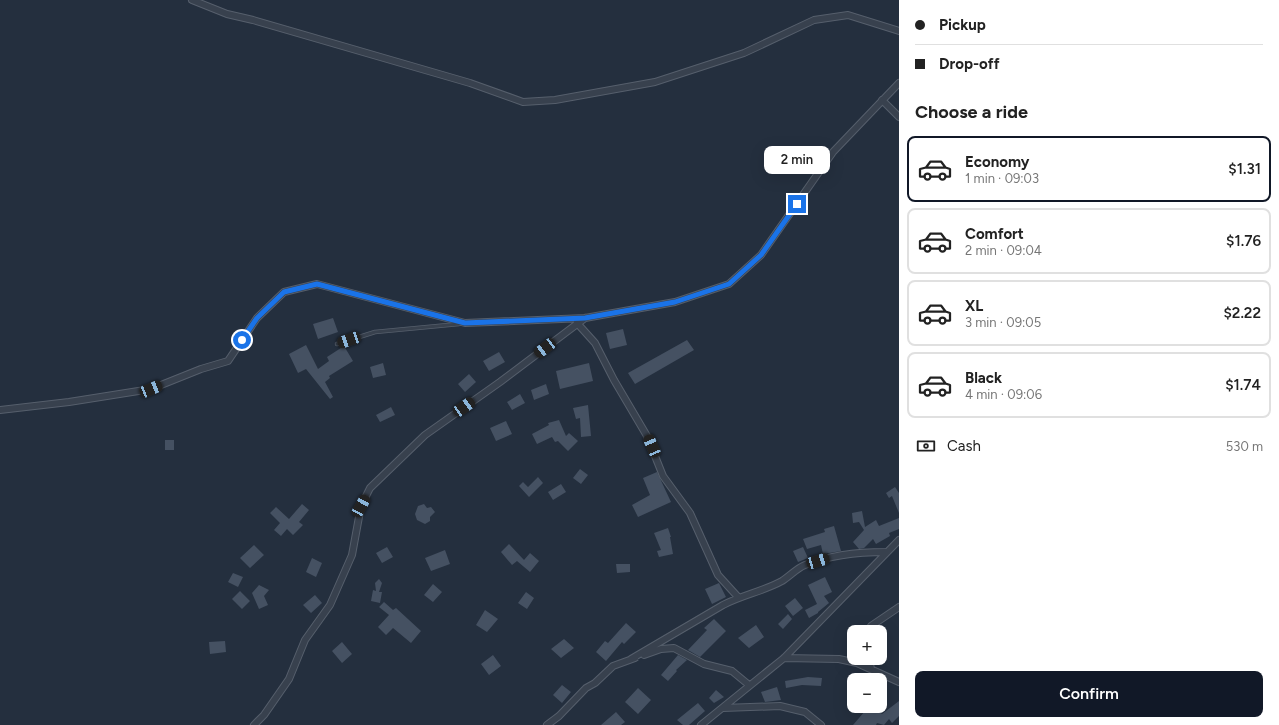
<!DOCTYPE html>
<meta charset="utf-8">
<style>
body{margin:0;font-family:Figtree,sans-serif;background:#f6f6f6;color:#222;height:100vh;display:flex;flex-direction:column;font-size:15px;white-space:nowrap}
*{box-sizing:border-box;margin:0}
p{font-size:13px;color:#767676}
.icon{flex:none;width:22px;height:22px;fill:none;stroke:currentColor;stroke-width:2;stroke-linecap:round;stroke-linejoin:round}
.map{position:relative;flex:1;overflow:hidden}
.details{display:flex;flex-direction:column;background:#fff;width:380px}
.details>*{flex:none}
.guide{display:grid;align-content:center;height:88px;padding:0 16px;background:#fff}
.fabs{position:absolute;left:847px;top:625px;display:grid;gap:8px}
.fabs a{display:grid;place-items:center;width:40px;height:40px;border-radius:8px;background:#fff;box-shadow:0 4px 16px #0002;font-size:20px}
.end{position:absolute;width:18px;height:18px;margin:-9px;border:5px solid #1a73e8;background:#fff;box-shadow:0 0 0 2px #fff}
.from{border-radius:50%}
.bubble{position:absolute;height:28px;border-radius:8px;background:#fff;box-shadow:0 4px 16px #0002;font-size:13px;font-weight:600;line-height:28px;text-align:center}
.car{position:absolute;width:12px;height:24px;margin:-12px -6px;border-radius:5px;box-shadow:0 0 3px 1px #0007;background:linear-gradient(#222 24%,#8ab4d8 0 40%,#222 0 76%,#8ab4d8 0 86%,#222 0)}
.guide b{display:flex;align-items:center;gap:14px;height:38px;font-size:15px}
.guide b+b{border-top:1px solid #e0e0e0}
.guide i{width:10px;height:10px;background:#222}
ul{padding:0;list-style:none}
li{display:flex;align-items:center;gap:12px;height:66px;margin:0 8px 6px;padding:0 8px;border:2px solid #e0e0e0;border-radius:8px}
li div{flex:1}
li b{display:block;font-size:15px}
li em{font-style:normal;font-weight:600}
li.current{border-color:#111827}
li>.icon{width:36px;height:36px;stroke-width:1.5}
h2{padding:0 16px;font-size:18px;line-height:48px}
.pay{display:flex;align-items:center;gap:10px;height:44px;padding:0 16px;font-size:15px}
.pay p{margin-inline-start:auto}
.primary-button{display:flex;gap:8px;margin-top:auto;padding:8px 16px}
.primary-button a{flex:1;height:46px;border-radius:8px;background:#111827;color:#fff;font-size:16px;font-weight:600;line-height:46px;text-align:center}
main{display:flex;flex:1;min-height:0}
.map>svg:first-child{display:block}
.building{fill:#455162}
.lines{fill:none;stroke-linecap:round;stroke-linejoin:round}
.service-casing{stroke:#565f6c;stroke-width:4.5}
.minor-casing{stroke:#565f6c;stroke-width:8}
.service{stroke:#38414e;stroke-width:3}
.minor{stroke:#38414e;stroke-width:6}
.route{stroke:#1a73e8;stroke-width:5}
</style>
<main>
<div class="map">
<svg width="899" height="725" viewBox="0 0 899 725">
<rect width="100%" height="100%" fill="#242f3e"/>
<path class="building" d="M333 318 338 332 318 339 313 324Z
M623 329 627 345 610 349 606 333Z
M687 340 694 350 635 384 628 373Z
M306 345 318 369 329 361 327 357 344 346 353 361 329 376 330 378 325 382 333 397 330 399 306 369 298 373 289 354Z
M499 352 505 362 489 371 483 361Z
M383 363 386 375 373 378 370 367Z
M589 363 593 381 560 389 556 371Z
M469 374 476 382 465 392 458 384Z
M546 384 549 394 534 400 531 390Z
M520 394 525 403 512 410 507 402Z
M588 405 591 436 581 437 580 418 576 419 573 408Z
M391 407 395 415 380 422 376 415Z
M559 420 566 436 569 433 578 441 568 451 558 441 555 442 552 437 537 444 532 434 549 425 548 423Z
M506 421 512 434 496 441 490 428Z
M165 440H174V450H165Z
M580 469 588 475 581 484 573 478Z
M657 472 671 502 638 517 632 505 650 495 643 478Z
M538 477 543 483 529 497 519 486 523 482 528 487Z
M561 484 566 492 553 500 548 492Z
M895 487 899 493V513L892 496 889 498 886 493Z
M302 504 309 510 299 522 303 525 293 535 287 529 281 536 274 530 280 523 270 513 276 507 289 519Z
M424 504 427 508 431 507 435 512 430 517V521L425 524 417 520 415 514 418 506Z
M862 511 865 527 876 520 879 526 899 518V529L889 533 890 536 876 544 873 539 864 548 859 549 853 542 864 530 859 522 853 523 852 513Z
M834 526 841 551 823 554 821 545 807 549 803 539 825 532 824 529Z
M668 528 671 537H670L673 554 659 557 657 551 661 550 654 533Z
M509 544 524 560 530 553 539 561 530 572 517 561 512 565 501 552Z
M254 545 264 555 250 568 240 558Z
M387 547 393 557 382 563 376 553Z
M803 547 808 558 798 562 793 551Z
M445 550 450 564 431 571 425 558Z
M312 558 322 563 316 577 306 572Z
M616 564H630V572L617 573Z
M233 573 243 577 238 587 228 582Z
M825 577 832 592 824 596 829 603 818 612V613L809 618 805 610 817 604 808 585Z
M379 579 382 583 379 592H382L380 603 371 601 373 590 376 591 375 583Z
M719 583 726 597 712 604 705 589Z
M433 584 442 592 433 602 424 595Z
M259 585 269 590 264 596 268 605 259 609 252 593Z
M240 591 250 601 242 609 232 599Z
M526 592 534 598 527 609 518 603Z
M315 595 322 603 311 613 303 605Z
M795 598 803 608 793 616 785 606Z
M384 602 393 610 396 608 421 631 411 643 393 628 386 635 378 627 389 615 379 607Z
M485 610 498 619 487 632 476 625Z
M788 614 792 619 783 629 778 624Z
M714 619 726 631 700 657 688 650 707 630 704 628Z
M626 623 636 632 624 644 622 642 606 661 596 652 605 641 608 643Z
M756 625 764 637 749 648 738 638Z
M564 639 574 648 561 658 551 649Z
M225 641 226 652 210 654 209 642Z
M342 642 352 654 342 663 332 651Z
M493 655 501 666 489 675 481 664Z
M678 655 687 660 676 670 677 671 668 681 661 675Z
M808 677 822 678 821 686 802 685 786 688 785 681Z
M562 685 571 692 562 703 553 695Z
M777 687 781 700 765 702 761 692Z
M638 688 651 700 638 714 625 702Z
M716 690 724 697 714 703 709 698Z
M899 701V716L892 723 889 719 884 725 877 723 876 725H853L865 711 858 706H870L882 714Z
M698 703 705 711 689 725H683L677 720Z
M616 712 625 722 621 725H601Z"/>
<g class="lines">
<g class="service-casing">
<path id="service" d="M337 344 375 332 459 324"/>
</g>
<g class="minor-casing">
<path id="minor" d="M192 0 227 14 253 20 470 83 523 102 555 100 655 82 744 53 814 20 848 15 899 31
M882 100 899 117
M577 323 595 343 614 380 647 436 663 476 690 513 718 575 738 597
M0 410 69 402 151 389 201 369 228 361 257 318 284 292 317 284 465 323 585 318 675 302 729 284 761 255 833 152 899 83
M870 632 871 626 899 607
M644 655 661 649 674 648 704 664 732 671 749 685
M784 658 839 659 857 663 899 682
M869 658 871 669
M631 659 723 605C742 595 764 591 782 581 790 576 797 568 805 565 830 555 859 552 886 552
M723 708 780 706 805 712 821 725
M254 725 264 715 289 679 305 640 330 605 352 555 361 506 370 488 425 435 500 382 585 318
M547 725 559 716 586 688 595 683 613 666 635 658
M701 725 784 658 899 540"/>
</g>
<use href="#service" class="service"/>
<use href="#minor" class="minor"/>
</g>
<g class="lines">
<path class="route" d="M242 340 257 318 284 292 317 284 465 323 585 318 675 302 729 284 761 255 797 204"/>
</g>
</svg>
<div class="fabs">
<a>+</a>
<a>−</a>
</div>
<i class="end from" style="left:242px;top:340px"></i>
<i class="end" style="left:797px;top:204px"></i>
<div class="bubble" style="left:764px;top:146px;width:66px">2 min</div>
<i class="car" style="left:349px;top:340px;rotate:251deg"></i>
<i class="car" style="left:545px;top:348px;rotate:233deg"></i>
<i class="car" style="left:151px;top:389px;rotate:68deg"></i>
<i class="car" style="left:464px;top:407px;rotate:55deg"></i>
<i class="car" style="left:652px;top:446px;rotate:337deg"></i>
<i class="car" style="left:361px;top:506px;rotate:29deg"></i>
<i class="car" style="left:818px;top:561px;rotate:74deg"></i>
</div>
<section class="details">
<div class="guide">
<b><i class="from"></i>Pickup</b>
<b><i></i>Drop-off</b>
</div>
<h2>Choose a ride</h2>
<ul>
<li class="current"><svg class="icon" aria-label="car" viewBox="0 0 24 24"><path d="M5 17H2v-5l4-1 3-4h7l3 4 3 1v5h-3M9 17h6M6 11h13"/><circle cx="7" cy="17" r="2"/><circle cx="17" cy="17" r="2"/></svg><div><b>Economy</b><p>1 min · 09:03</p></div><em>$1.31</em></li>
<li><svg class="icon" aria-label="car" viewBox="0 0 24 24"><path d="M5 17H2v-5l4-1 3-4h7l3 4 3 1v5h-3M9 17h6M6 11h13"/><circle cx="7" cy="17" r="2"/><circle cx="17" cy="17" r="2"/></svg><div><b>Comfort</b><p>2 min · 09:04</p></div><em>$1.76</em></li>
<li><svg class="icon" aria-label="car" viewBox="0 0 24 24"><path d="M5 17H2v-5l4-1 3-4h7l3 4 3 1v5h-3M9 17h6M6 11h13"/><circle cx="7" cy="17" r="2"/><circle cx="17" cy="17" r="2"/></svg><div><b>XL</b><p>3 min · 09:05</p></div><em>$2.22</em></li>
<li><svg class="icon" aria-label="car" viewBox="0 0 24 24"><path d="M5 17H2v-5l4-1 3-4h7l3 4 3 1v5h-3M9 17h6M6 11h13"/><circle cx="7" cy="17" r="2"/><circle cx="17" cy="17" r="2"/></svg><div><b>Black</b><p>4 min · 09:06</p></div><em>$1.74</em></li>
</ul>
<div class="pay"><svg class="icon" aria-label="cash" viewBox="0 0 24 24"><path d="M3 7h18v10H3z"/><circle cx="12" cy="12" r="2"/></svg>Cash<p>530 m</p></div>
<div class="primary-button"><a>Confirm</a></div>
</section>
</main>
